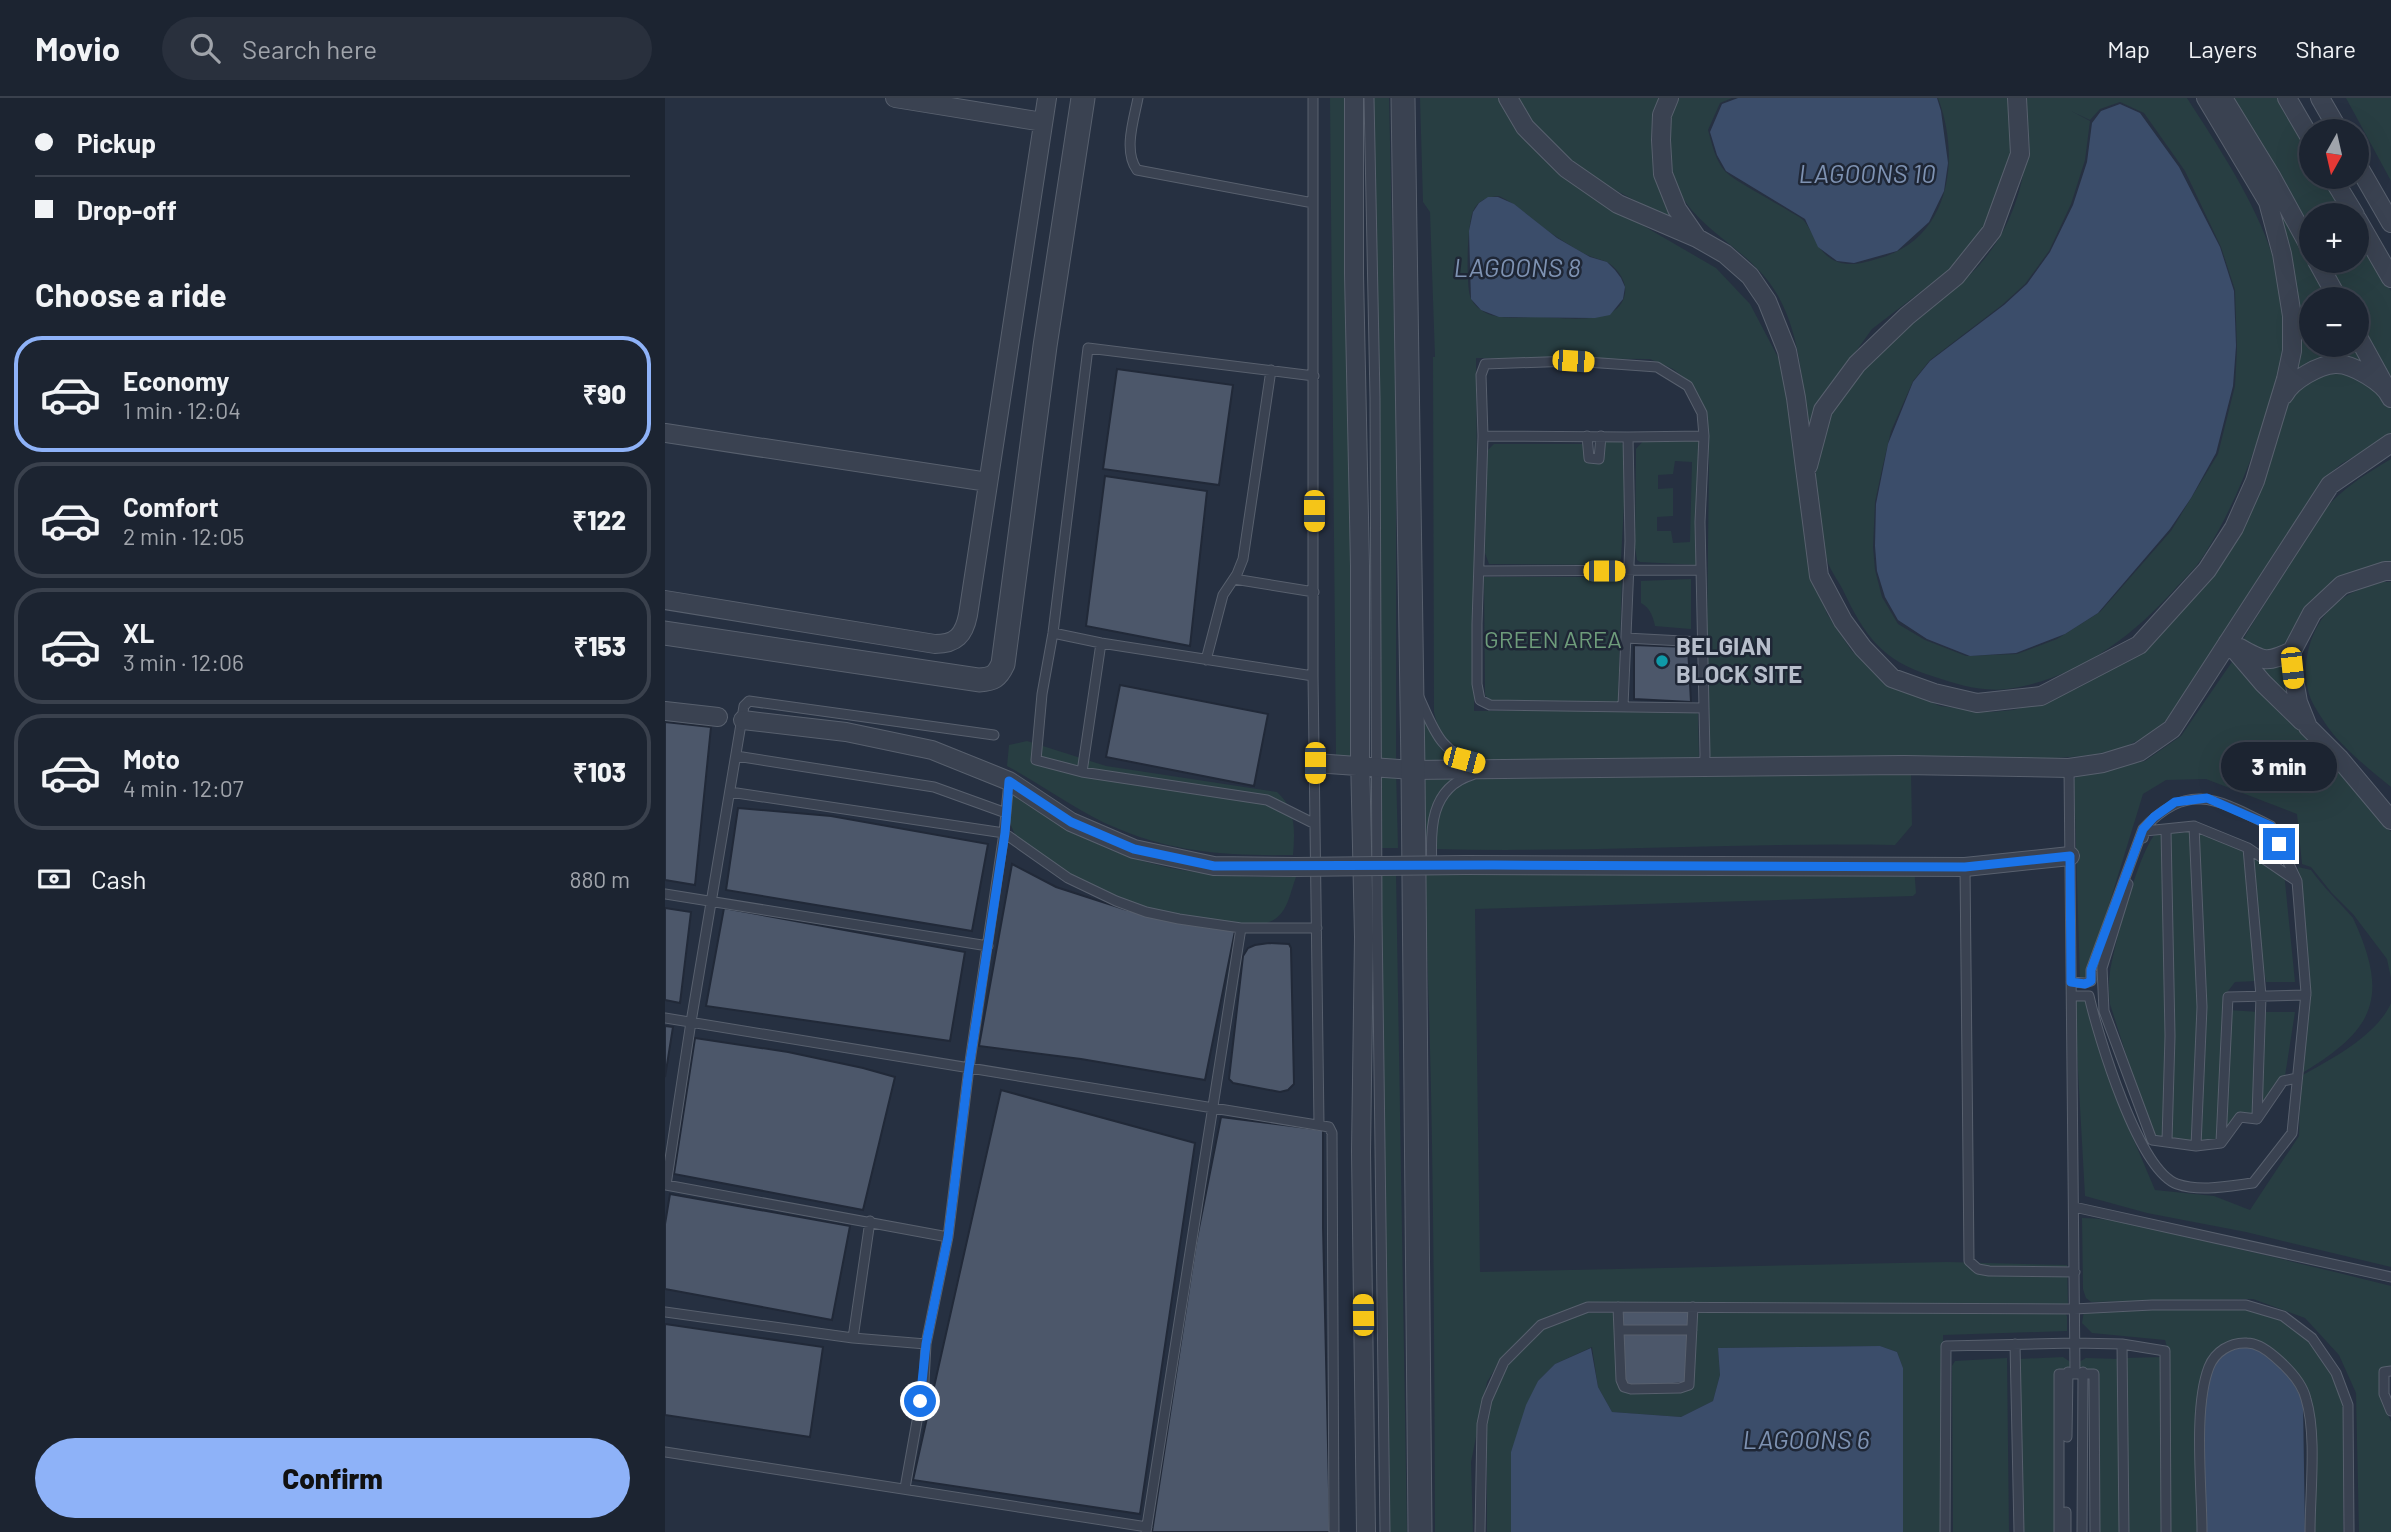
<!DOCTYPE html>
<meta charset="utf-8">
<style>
body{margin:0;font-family:Barlow,sans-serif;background:#29303d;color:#f1f3f6;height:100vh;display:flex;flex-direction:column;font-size:26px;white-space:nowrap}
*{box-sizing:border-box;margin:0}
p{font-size:23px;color:#a0a4ab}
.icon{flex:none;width:38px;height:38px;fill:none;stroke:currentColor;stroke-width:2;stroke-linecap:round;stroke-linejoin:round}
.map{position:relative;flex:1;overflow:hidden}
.panel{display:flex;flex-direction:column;background:#1c2431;width:665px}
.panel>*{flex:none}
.guide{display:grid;align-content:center;height:154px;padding:0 35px;background:#1c2431}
.needle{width:46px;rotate:188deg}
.buttons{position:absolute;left:1634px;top:21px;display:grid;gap:14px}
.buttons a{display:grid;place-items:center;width:70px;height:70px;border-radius:50%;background:#1c2431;box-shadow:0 7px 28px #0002,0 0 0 2px #3a414d;font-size:35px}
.end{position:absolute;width:32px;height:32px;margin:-16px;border:9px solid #1a73e8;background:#fff;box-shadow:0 0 0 4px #fff}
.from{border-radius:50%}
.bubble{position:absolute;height:49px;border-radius:24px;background:#1c2431;box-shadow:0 7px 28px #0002,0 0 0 2px #3a414d;font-size:23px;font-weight:800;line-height:49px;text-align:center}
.car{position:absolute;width:21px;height:42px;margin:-21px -10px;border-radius:9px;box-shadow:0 0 5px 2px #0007;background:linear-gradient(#f5c518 24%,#345 0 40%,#f5c518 0 76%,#345 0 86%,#f5c518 0)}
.guide b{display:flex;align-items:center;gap:24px;height:66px;font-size:26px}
.guide b+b{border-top:2px solid #3a414d}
.guide i{width:18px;height:18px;background:#f1f3f6}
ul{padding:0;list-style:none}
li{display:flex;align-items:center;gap:21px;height:116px;margin:0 14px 10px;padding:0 21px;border:4px solid #3a414d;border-radius:28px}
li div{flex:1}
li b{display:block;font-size:26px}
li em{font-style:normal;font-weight:800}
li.active{border-color:#8eb2f8}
li>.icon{width:63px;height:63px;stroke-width:1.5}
h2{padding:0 35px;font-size:32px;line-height:84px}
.pay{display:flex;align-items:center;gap:18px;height:77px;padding:0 35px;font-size:26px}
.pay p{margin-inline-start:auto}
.cta{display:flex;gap:14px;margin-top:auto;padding:14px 35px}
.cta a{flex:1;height:80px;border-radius:42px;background:#8eb2f8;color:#111;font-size:28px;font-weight:800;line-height:80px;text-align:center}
header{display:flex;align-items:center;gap:42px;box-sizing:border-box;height:98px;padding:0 35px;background:#1c2431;border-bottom:2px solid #3a414d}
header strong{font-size:33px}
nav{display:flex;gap:38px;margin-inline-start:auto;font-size:24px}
.search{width:490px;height:63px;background:#29303d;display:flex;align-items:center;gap:18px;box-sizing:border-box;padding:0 24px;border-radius:38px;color:#a0a4ab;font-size:26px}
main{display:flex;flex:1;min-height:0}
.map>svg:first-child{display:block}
.green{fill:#283e42;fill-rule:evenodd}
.water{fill:#3b4d6a}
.building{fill:#4c576a;stroke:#212938;stroke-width:2}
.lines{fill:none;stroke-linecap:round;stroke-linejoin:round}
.service-casing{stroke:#58606e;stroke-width:11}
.minor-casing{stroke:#58606e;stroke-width:20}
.tertiary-casing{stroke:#58606e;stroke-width:25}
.service{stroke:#3a4251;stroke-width:9}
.minor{stroke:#3a4251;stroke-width:18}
.tertiary{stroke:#3a4251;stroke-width:23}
.minor-bridge-casing{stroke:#58606e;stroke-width:20;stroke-linecap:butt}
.minor-bridge{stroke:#3a4251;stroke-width:18}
.route{stroke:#1a73e8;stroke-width:9}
.culture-dot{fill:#0f9aa8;stroke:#1f2736;stroke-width:2.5}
.labels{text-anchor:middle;stroke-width:5;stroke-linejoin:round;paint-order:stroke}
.park-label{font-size:24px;fill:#6e9c7b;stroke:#1f2736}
.poi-label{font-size:24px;font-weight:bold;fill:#b7becb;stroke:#1f2736;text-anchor:start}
.water-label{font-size:26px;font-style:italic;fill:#7e92b2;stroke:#1f2736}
</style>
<header>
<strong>Movio</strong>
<div class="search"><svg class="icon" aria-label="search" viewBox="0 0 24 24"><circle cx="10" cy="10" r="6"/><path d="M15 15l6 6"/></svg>Search here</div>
<nav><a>Map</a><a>Layers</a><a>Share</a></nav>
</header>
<main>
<section class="panel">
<div class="guide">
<b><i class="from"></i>Pickup</b>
<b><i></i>Drop-off</b>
</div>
<h2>Choose a ride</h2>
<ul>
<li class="active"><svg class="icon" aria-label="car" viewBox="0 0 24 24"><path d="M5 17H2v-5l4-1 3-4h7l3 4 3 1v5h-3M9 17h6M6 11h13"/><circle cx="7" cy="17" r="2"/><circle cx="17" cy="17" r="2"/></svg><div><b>Economy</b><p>1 min · 12:04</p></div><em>₹90</em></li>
<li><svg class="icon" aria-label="car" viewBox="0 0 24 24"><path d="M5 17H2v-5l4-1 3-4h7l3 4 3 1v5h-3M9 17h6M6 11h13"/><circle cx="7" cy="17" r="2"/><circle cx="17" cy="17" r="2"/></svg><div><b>Comfort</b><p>2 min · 12:05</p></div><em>₹122</em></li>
<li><svg class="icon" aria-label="car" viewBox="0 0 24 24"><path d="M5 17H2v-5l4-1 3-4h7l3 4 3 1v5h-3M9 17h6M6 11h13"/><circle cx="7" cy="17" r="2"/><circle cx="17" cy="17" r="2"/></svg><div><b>XL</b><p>3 min · 12:06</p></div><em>₹153</em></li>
<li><svg class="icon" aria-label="car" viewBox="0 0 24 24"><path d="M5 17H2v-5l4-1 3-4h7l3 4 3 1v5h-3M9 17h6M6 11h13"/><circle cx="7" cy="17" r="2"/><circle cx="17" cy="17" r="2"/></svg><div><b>Moto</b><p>4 min · 12:07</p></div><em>₹103</em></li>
</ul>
<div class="pay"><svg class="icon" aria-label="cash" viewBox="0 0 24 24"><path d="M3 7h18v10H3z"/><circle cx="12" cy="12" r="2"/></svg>Cash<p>880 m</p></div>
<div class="cta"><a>Confirm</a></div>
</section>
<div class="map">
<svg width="1726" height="1434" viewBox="0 0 1726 1434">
<rect width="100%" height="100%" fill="#263041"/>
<path class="green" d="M665 0H687L693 665 671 659Z
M706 0H724L731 307V666L713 665Z
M755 0H837L934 102 1051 170 1085 206 1116 265 1126 308 1149 478 1162 516 1186 552 1206 571 1227 587 1275 608 1326 614 1348 612 1383 603 1415 589 1442 573 1533 492 1624 298 1637 285 1672 272 1690 275 1723 305 1726 311V337L1676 366 1656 383 1506 618C1470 653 1436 658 1387 660L1043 661 1042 532 1044 366 1042 314 1018 279 1008 271 985 261 811 260 812 396 809 613 1025 612 1033 616 1034 661 825 664C796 658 775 644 769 614L768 259H770L765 114 758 104ZM834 98C857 109 873 128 895 141 905 147 916 155 927 159 932 161 938 162 942 164 952 170 962 183 960 195 955 230 898 219 872 219 854 219 829 223 815 211 811 209 806 202 805 198 801 183 802 128 808 113 813 102 822 99 834 98Z
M849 0H995C979 49 992 71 1009 116L1005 120C968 101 926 82 893 55 875 40 863 19 849 0Z
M1011 0H1067L1055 5 1043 32C1047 46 1050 61 1059 72 1065 81 1114 106 1127 115 1131 117 1137 120 1140 124 1151 139 1153 157 1173 164 1187 169 1201 164 1215 160 1285 140 1296 61 1273 0H1344L1348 46 1342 71 1328 113 1313 141 1292 166 1207 231 1179 270 1144 341C1138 294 1137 239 1112 196 1078 138 1001 126 1005 47 1005 30 1005 16 1011 0Z
M1360 0H1522C1556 53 1603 122 1614 184 1619 211 1624 247 1616 275 1610 299 1600 323 1591 347 1577 386 1561 422 1539 457 1531 470 1519 481 1509 492 1465 541 1409 582 1342 591 1316 594 1291 586 1267 578 1217 563 1199 537 1178 492 1172 481 1163 469 1161 458 1156 437 1150 395 1151 374 1153 342 1172 293 1193 269 1208 252 1230 239 1247 225 1271 204 1301 185 1321 159 1356 115 1368 55 1360 0ZM1455 4 1479 15 1520 73 1556 149 1570 192 1572 251 1570 288 1553 356 1506 433 1435 514 1392 541 1352 556 1301 558 1260 542 1233 526 1217 499 1210 472 1208 449 1210 404 1217 371 1226 333 1248 283 1265 262 1337 207 1360 186 1384 153 1406 106 1420 62 1425 23 1406 13 1425 22 1435 11Z
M1568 0H1612L1647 61V79H1657L1680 117H1647V141Z
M1681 0H1726V83Z
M1614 109 1667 201H1647V247H1692L1716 285 1692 269 1631 281Z
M1692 138 1726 193V283L1692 223V201H1680L1659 163H1692Z
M1037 341 1033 467 975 464 972 462 970 450 971 351 978 343ZM1010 363 1027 364 1025 444 1008 445 1006 433H992V419L1008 418V390L993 391V377L1008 376Z
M937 344H956L962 353 956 461 948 467 824 466 820 455 821 354 829 346H921V363H935Z
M1726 361V466L1646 507 1617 549 1600 558 1579 546 1578 542 1583 533 1655 417C1675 392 1699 377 1726 361Z
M819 479H957L953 604 826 603 820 597Z
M1026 481V531L990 528C988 518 985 510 976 505V483Z
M1718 484H1726V689C1705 672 1674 647 1660 625 1655 617 1647 606 1644 596 1634 562 1648 520 1678 500 1690 492 1704 488 1718 484Z
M1567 546 1596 563 1627 553 1640 625Z
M1571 558 1726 734V880L1722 861 1688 816 1666 794 1646 769 1637 766 1632 716 1541 681 1501 682 1478 696 1424 872V882L1415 883 1409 681 1415 676 1480 663 1516 638Z
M751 595C763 628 767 651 802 667L753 671Z
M362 643 441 668 612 694C631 711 630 732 628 757 568 758 510 755 454 731 414 715 380 688 342 668L344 647Z
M712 671 731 672 733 750H713Z
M1246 674 1247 727 1230 747C1076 744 923 755 770 751 772 709 776 689 821 678Z
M753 675 798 677 769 708 764 750 750 749Z
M344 692C375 711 407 736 441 750 506 777 562 779 631 779 622 804 622 824 589 828L481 812 404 779 351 739 344 723Z
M1526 734 1534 911 1530 1046 1503 1042 1504 735Z
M1491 735 1496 736C1500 838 1504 940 1501 1042L1488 1041 1445 906C1444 896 1443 885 1445 874 1450 845 1473 755 1491 735Z
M1532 735 1581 754 1591 883 1570 884 1560 897 1555 1043 1532 1047 1536 986Z
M1584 754 1619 774 1630 884H1601L1591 826Z
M1249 768 1251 795 1248 798 810 811 815 1174 1282 1164 1402 1167 1403 1207H920L873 1224 834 1264 822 1284 806 1364 808 1434H770C769 1215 769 995 759 776Z
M1633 769 1646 772C1659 790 1674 804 1688 820 1726 902 1708 933 1634 977L1644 900Z
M731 775 742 1434H722L713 776Z
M1422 899 1459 1019 1490 1092 1549 1098 1585 1112 1634 1038 1635 990 1632 980C1663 963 1711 939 1726 905V1169L1581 1134 1482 1115 1420 1098 1409 901Z
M1564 912 1594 914 1588 967 1590 1017 1574 1019 1557 1042Z
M1599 914H1630L1620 978 1593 1014Z
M1417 1120C1450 1120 1484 1131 1517 1138 1587 1154 1656 1170 1726 1188V1269L1714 1271 1716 1298 1726 1324V1434H1694L1691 1295 1674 1257 1640 1220 1588 1201 1426 1204 1421 1200 1418 1191Z
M1575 1209 1604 1216 1624 1226 1642 1239 1669 1278 1679 1304 1678 1434H1649L1643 1298 1621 1267 1564 1245 1552 1250 1541 1270 1535 1434H1504V1256L1500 1242 1427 1235 1417 1225 1419 1213Z
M1397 1211 1402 1218V1233L1278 1237V1434H1238V1270L1232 1254 1215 1248 1053 1250 1055 1277 1048 1303 1016 1319 947 1314 933 1289 927 1249 890 1266 873 1283 846 1354V1434H822V1315L839 1269 870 1235 887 1225 921 1215H948L1014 1291 1030 1220 1036 1213Z
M1398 1259 1407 1265 1408 1272H1391L1390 1434H1357L1354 1261Z
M1498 1259 1500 1434H1461L1459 1260Z
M1342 1260 1344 1434H1288L1287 1268 1290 1263Z
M1421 1260 1454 1261 1456 1434H1432V1274L1413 1272 1412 1265Z"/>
<path class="water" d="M1073 0H1272L1276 13 1283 65 1279 93 1264 124 1232 153 1189 165 1172 163 1153 149 1140 121 1061 73 1052 57 1045 34 1057 6Z
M1455 6 1475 15 1514 69 1555 149 1569 193 1571 248 1568 288 1551 355 1526 400 1505 431 1433 515 1400 536 1351 555 1305 558 1262 541 1233 522 1220 499 1212 473 1210 448 1211 406 1223 346 1248 284 1265 263 1339 207 1362 186 1385 154 1408 107 1422 64 1427 25 1436 13Z
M823 99H833L849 106 892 140 925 159 942 164 950 172 956 180 960 189 958 201 945 217 930 220 834 219 816 212 806 201 804 133 808 114 814 105Z
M1581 1247C1608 1258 1628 1278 1638 1306L1640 1434H1538C1538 1392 1527 1292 1552 1259 1559 1250 1571 1248 1581 1247Z
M1215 1248 1232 1254 1238 1270V1434H846V1354L861 1307 873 1283 890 1266 926 1250 933 1289 947 1314 1016 1319 1048 1303 1055 1277 1053 1250Z"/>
<path class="building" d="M452 271 568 287 554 387 438 371Z
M440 378 542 393 525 548 421 528Z
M969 547 1023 549 1026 604 969 601Z
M455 587 603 616 589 688 441 659Z
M0 624 46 629 30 787 0 782Z
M73 710 166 718 323 746 307 833 61 792Z
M347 766 391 789 459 811 516 825 570 833 540 982 416 961 314 948Z
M0 810 26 814 15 905 0 902Z
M59 810 300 854 285 943 41 908Z
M604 845 624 846 626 850 629 986 623 992 615 994 568 985 564 981 578 858 583 850 590 847Z
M0 928 8 929 0 979Z
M30 940 123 954 198 970 230 979 198 1112 9 1076Z
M336 992 530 1045 475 1416 248 1382Z
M556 1019 658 1032V1129L665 1434H487L531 1145Z
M5 1096 185 1128 167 1222 0 1191V1126Z
M954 1210H1027L1026 1230 954 1232Z
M0 1226 158 1249 145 1339 0 1317Z
M1026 1233 1023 1285 962 1289 957 1281 955 1234Z"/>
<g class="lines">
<g class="service-casing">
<path id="service" d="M473 0C469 21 458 53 472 72L648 105
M648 0V578L654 1027
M704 0 710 300 712 818 720 1434
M649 278 423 250 388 535 377 596 371 662 417 674 602 702 650 726
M818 338 963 339 965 443 958 608
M922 338 924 360 934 361 936 338
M963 339 1039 338
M814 473 1036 472
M569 481 649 494
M388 535 436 545 648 578
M961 540 1036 544
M541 562 558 497 572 476 578 461 606 272
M754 599C769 632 775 655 813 666
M1038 610 825 607 815 602 812 586V526L818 338 816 277 820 266 908 263 992 269 1023 288 1037 315 1039 338 1035 424 1040 657 1039 670
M71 658 269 689 341 715
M1404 670 1410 1274
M417 674 436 545
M65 694 339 735 403 780 451 803 481 814 514 821 576 830
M1529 728 1537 909 1531 1048
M1501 731 1505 938 1502 1043
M1478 740 1480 733 1529 728 1583 750 1630 782
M1583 750 1596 898 1592 1019
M767 767C765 732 765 690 807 677
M1300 769 1304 1163 1313 1171 1324 1173 1410 1174
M1463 786 1437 870 1439 913 1487 1042 1531 1048 1556 1045 1575 1019 1592 1021 1618 983 1632 980
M0 796 323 848
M1406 884 1420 885 1426 883V872L1478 731C1524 682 1554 702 1606 728L1632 783 1641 895 1627 1035 1588 1085C1564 1088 1535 1094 1512 1086 1473 1072 1433 937 1424 898H1407
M0 920 664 1029 667 1035 669 1434
M1556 1044 1563 899 1641 897
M1409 1109 1726 1179
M283 1139 1 1087 26 924 79 608 84 603 329 637
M953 1209 956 1282 959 1289 966 1291 1015 1290 1024 1287 1028 1209
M0 1214 188 1240 261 1246
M954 1232H1027
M188 1240 205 1123
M1350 1246 1354 1434
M1457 1246 1459 1434
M1726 1273 1719 1274V1296L1726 1313
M1402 1339 1403 1274
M0 1354 482 1429
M240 1390 259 1284 261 1246 283 1139 304 970 339 735 344 683
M1401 1414V1434
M481 1434 576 830H652
M815 1434 817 1326 822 1302 839 1264 876 1227 923 1209 1409 1211 1487 1207H1581L1618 1218 1647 1240 1671 1275 1683 1307 1684 1434
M1280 1434 1281 1248 1409 1245 1457 1246 1500 1253 1501 1434
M1394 1434V1276H1429L1430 1434
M1417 1434 1418 1274
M1537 1434C1537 1389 1528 1310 1544 1269 1550 1254 1565 1244 1582 1245 1592 1245 1602 1252 1610 1259 1623 1270 1637 1284 1641 1301 1652 1337 1645 1395 1645 1434"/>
</g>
<g class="minor-casing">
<path id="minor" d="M230 0 378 24
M689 0V176L695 468V658L699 839 696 1054 701 1434
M843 0 860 29 901 70 953 106 1032 140
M1004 0 997 17 996 42 998 76 1012 111 1032 140 1060 156 1085 178 1102 203 1122 253 1131 300 1154 478 1178 523 1198 550 1227 580 1269 595 1312 605 1376 598 1474 547 1542 472 1569 430 1590 383 1621 281 1627 253V218L1617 156 1603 104 1541 0
M1558 0 1607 80 1647 153
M1622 0 1647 43
M1655 0 1674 33
M1692 66 1726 125
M1667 79 1690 117
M1692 121 1726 180
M1652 163 1673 201
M1692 237 1720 288
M1619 297C1627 282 1654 267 1670 266 1687 265 1720 285 1726 300
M0 335 323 384
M1143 368 1158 312 1192 266 1242 218 1291 178 1327 133 1355 56 1352 0
M1726 473H1720L1677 487 1647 515 1627 553V570L1633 604 1643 629 1674 660 1726 722
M0 502 270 546C291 546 299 537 303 517L382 0
M1563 544 1598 585 1637 623
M1575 550C1599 564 1602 565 1627 553
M0 613 53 619
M78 622 181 634 267 652 344 683 406 724 469 751 549 768 631 769
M650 665 748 672 1239 667 1404 670 1438 665 1474 654 1507 631 1665 387 1726 345
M800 767 1300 769 1405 758"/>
</g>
<g class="tertiary-casing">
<path id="tertiary" d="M738 0 748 672 755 1434
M0 535 314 582C328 581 332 579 338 566L380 248 418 0"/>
</g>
<use href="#service" class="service"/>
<use href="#minor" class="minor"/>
<use href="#tertiary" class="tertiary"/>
<g class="minor-bridge-casing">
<path id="minor-bridge" d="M631 769 800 767"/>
</g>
<use href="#minor-bridge" class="minor-bridge"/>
</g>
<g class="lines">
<path class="route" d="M255 1303 261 1246 283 1139 304 970 340 735 344 683 406 724 469 751 549 768 828 767 1300 769 1405 758 1406 884 1420 886 1426 883V872L1478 731 1489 719 1510 704 1542 700 1606 728 1614 746"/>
</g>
<circle class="culture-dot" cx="997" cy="563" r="7"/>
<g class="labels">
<g class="park-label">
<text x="888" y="550">GREEN AREA</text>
</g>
<g class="poi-label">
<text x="1011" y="557">BELGIAN<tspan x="1011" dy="28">BLOCK SITE</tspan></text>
</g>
<g class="water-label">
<text x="1202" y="85">LAGOONS 10</text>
<text x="852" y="179">LAGOONS 8</text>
<text x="1141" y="1351">LAGOONS 6</text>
</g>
</g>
</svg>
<div class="buttons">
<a><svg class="needle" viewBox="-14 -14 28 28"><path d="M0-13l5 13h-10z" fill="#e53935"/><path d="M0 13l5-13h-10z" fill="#a0a4ab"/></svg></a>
<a>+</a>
<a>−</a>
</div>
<i class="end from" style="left:255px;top:1303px"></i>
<i class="end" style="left:1614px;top:746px"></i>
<div class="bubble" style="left:1556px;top:644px;width:116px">3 min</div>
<i class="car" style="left:908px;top:263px;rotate:94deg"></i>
<i class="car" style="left:649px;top:413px;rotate:180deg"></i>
<i class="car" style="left:939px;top:473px;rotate:90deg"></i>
<i class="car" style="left:1627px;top:570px;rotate:174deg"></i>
<i class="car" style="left:799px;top:662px;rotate:105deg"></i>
<i class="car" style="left:650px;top:665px;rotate:180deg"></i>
<i class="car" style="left:698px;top:1217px;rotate:359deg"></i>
</div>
</main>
